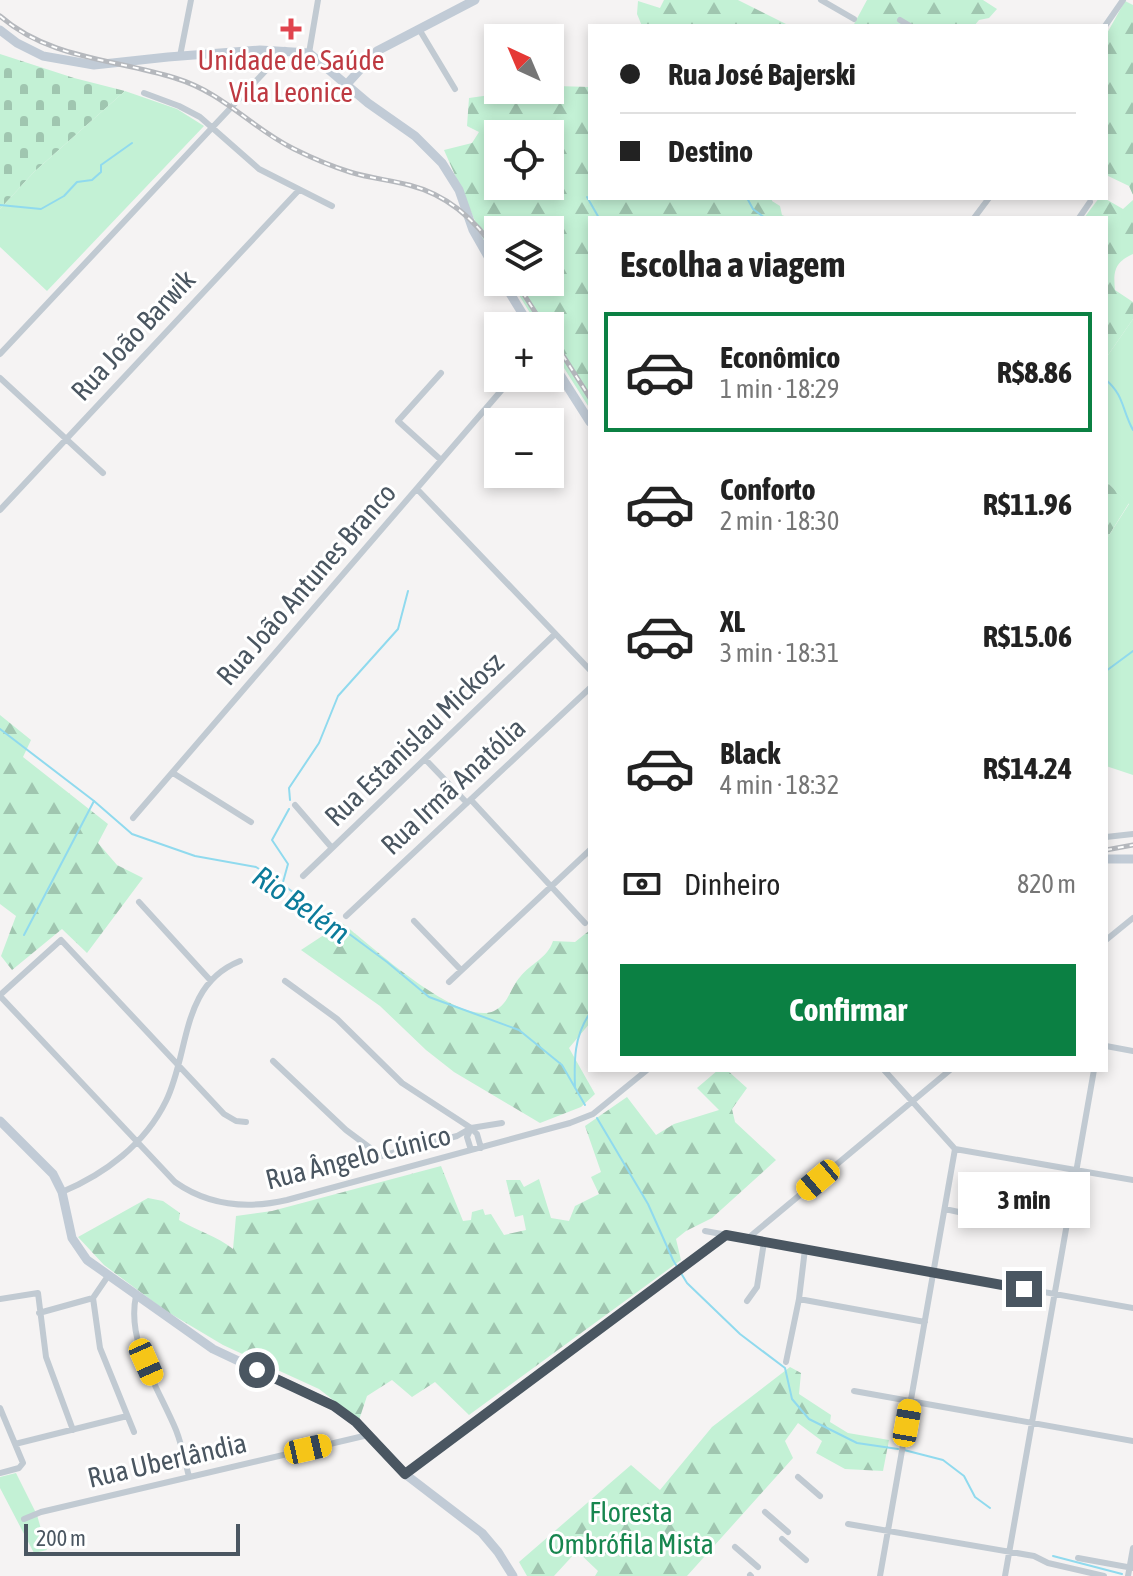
<!DOCTYPE html>
<html lang="pt">
<meta charset="utf-8">
<style>
body{margin:0;font-family:"Asap Condensed",sans-serif;background:#f6f6f6;color:#222;height:100vh;display:flex;flex-direction:column;font-size:30px;white-space:nowrap}
*{box-sizing:border-box;margin:0}
p{font-size:26px;color:#767676}
.icon{flex:none;width:44px;height:44px;fill:none;stroke:currentColor;stroke-width:2;stroke-linecap:round;stroke-linejoin:round}
.map{position:relative;flex:1;overflow:hidden}
.drawer{position:absolute;left:588px;top:216px;width:520px;height:856px;display:flex;flex-direction:column;background:#fff;border-radius:0px;box-shadow:0 4px 12px #0003}
.drawer>*{flex:none}
.hud{position:absolute;left:588px;top:24px;width:520px;height:176px;border-radius:0px;box-shadow:0 4px 12px #0003;display:grid;align-content:center;height:176px;padding:0 32px;background:#fff}
.needle{width:52px;rotate:316deg}
.tools{position:absolute;left:484px;top:24px;display:grid;gap:16px}
.tools a{display:grid;place-items:center;width:80px;height:80px;border-radius:0px;background:#fff;box-shadow:0 4px 12px #0003;font-size:40px}
.scale{position:absolute;left:24px;bottom:20px;width:216px;box-sizing:border-box;padding-left:8px;border:4px solid #4a5661;border-top:0;font-size:22px;line-height:28px;white-space:nowrap;color:#4a5661;-webkit-text-stroke:6px #fff;paint-order:stroke}
.end{position:absolute;width:36px;height:36px;margin:-18px;border:10px solid #4a5661;background:#fff;box-shadow:0 0 0 4px #fff}
.from{border-radius:50%}
.bubble{position:absolute;height:56px;border-radius:0px;background:#fff;box-shadow:0 4px 12px #0003;font-size:26px;font-weight:700;line-height:56px;text-align:center}
.car{position:absolute;width:24px;height:48px;margin:-24px -12px;border-radius:10px;box-shadow:0 0 6px 2px #0007;background:linear-gradient(#f5c518 24%,#345 0 40%,#f5c518 0 76%,#345 0 86%,#f5c518 0)}
.hud b{display:flex;align-items:center;gap:28px;height:76px;font-size:30px}
.hud b+b{border-top:2px solid #e0e0e0}
.hud i{width:20px;height:20px;background:#222}
ul{padding:0;list-style:none}
li{display:flex;align-items:center;gap:24px;height:120px;margin:0 16px 12px;padding:0 16px;border:4px solid transparent;border-radius:0px}
li div{flex:1}
li b{display:block;font-size:30px}
li em{font-style:normal;font-weight:700}
li.active{border-color:#0b8043}
li>.icon{width:72px;height:72px;stroke-width:1.5}
h2{padding:0 32px;font-size:36px;line-height:96px}
.pay{display:flex;align-items:center;gap:20px;height:88px;padding:0 32px;font-size:30px}
.pay p{margin-inline-start:auto}
.cta{display:flex;gap:16px;margin-top:auto;padding:16px 32px}
.cta a{flex:1;height:92px;border-radius:0px;background:#0b8043;color:#fff;font-size:32px;font-weight:700;line-height:92px;text-align:center}
.map>svg:first-child{display:block}
.forest{fill:url(#forest-firs);fill-rule:evenodd}
.cemetery{fill:url(#cemetery-stones)}
.green{fill:#c3f1d5}
.lines{fill:none;stroke-linecap:round;stroke-linejoin:round}
.stream{stroke:#90daee;stroke-width:2}
.street{stroke:#c1cad2;stroke-width:6}
.secondary{stroke:#c1cbd6;stroke-width:9}
.rail-casing{stroke:#b5b8bd;stroke-width:5}
.rail{stroke:#fff;stroke-width:2;stroke-dasharray:6;stroke-linecap:butt}
.route{stroke:#4a5661;stroke-width:10}
.health-dot{fill:#e0444e;stroke:#fff;stroke-width:3}
.labels{text-anchor:middle;stroke-width:6;stroke-linejoin:round;paint-order:stroke}
.health-label{font-size:28px;fill:#be3a42;stroke:#fff}
.street-label{font-size:28px;fill:#4a5661;stroke:#fff}
.park-label{font-size:28px;fill:#17864f;stroke:#fff}
.water-label{font-size:30px;font-style:italic;fill:#0c7c9b;stroke:#fff}
</style>
<div class="map">
<svg width="1133" height="1576" viewBox="0 0 1133 1576">
<defs>
<pattern id="forest-firs" width="22" height="20" patternUnits="userSpaceOnUse" patternTransform="scale(2)"><rect width="22" height="20" fill="#c3f1d5"/><path d="M5 1l3.5 6h-7zM16 11l3.5 6h-7z" fill="#a0c6b0"/></pattern>
<pattern id="cemetery-stones" width="16" height="16" patternUnits="userSpaceOnUse" patternTransform="scale(2)"><rect width="16" height="16" fill="#c3f1d5"/><path d="M2 7V4a2 2 0 0 1 4 0v3zM10 15v-3a2 2 0 0 1 4 0v3z" fill="#a0c6b0"/></pattern>
</defs>
<rect width="100%" height="100%" fill="#f5f3f3"/>
<path class="forest" d="M664 0H738L790 26H642L637 14 638 1 660 8Z
M867 0H983L997 9 989 18 979 20 974 26H853Z
M1125 1 1133 5V195L1129 186 1106 175V35Z
M556 86 590 87V198H772V201L780 206 782 215 789 218H590V409L550 346V326H538L511 282H550V230H498V262L482 237 444 150 472 143 479 132 467 126 469 98 527 90H550V87ZM498 134H550V186H498Z
M1099 198H1104L1123 209 1133 200V254C1115 262 1113 271 1115 290L1133 302V319L1106 358V218H1084Z
M1106 481 1129 503 1106 540Z
M0 715 31 740 23 757 108 824 98 843 117 865 143 878 87 953 62 929 12 970 1 956 16 916 0 904Z
M342 923C371 945 458 1027 494 1011 509 1004 510 988 520 977 531 963 547 959 553 941L575 942 590 930V1023L569 1048 595 1094 581 1107 540 1123 454 1072 426 1050 380 1006 301 950Z
M718 1070H727L747 1088 732 1109 735 1122 776 1160 712 1218 686 1231 676 1239 681 1260 469 1415 435 1382 412 1397 392 1380 367 1396 359 1420 319 1389 223 1345 166 1311 104 1265 78 1237 148 1198 163 1201 180 1213 179 1220C197 1231 217 1236 233 1249L236 1216 272 1211 441 1166 463 1221 471 1220 472 1212 483 1209 485 1215 491 1214 504 1235 526 1230 523 1215 515 1217 506 1180H520L524 1187 539 1179 551 1218 569 1221 575 1206 599 1194 591 1177 601 1172 585 1126 627 1097 656 1135 674 1124 719 1110 697 1088Z
M790 1367 801 1373 799 1394 831 1415 830 1422 848 1433 889 1440 883 1471 845 1469 816 1453 822 1441 798 1423 785 1441 793 1458 687 1576H595L598 1571 577 1551 554 1576H527L519 1562 631 1465 660 1490 712 1427Z"/>
<path class="cemetery" d="M0 54 74 78 125 91 34 172 0 209Z"/>
<path class="green" d="M125 91 177 109 204 126 47 291 0 247V209L34 172Z
M1133 319V775L1106 766V540L1129 504 1106 481V358Z
M16 1473 37 1515 47 1550 34 1553 0 1488V1477Z"/>
<g class="lines">
<path class="stream" d="M587 197 599 218
M747 198 753 209 765 218
M0 205 41 209 64 196 77 182 92 180 101 172V165L132 143
M1106 380C1124 395 1122 410 1133 430
M1106 671 1133 651
M0 729 94 801 132 834 195 856 256 867 282 884 387 962 429 997 519 1030 562 1065 585 1105
M290 800 289 788 319 743 338 696 398 629 408 591
M283 882 288 864 272 840 289 809
M24 935 94 801
M575 1088C574 1060 574 1036 590 1013
M597 1118 648 1204 673 1260 687 1283 740 1334 785 1368 792 1399 809 1419 857 1443 898 1449
M904 1450 943 1460 964 1476 975 1497 990 1508
M1053 1556 1122 1574"/>
<path class="street" d="M821 0 854 19
M900 20 910 26
M1105 26 1123 0
M419 29 455 89
M309 53 318 0
M180 56 191 0
M144 93 179 106 200 117 259 169 332 206
M974 218 989 198
M1079 218 1090 202
M0 354 285 50
M0 378 103 473
M441 460 398 421 441 373
M417 489 590 670
M0 510 299 190
M425 759 467 803
M173 773 251 822
M471 800 585 923
M295 805 332 848
M133 818 512 378
M1106 837 1133 834
M303 876 555 634
M139 902 211 981
M346 916 590 688
M414 921 461 970
M1106 940 1133 918
M285 981 337 1019 402 1083 471 1128 477 1134 481 1148
M449 982 590 850
M0 995 61 940 224 1114 236 1121 246 1122
M0 996 175 1182C209 1206 248 1209 287 1200L570 1123 593 1114 647 1070
M1106 1046 1133 1051
M273 1061 346 1130 381 1156 457 1136 471 1128 502 1123
M884 1070 955 1149 1133 1180
M471 1150 467 1137 471 1128
M62 1192C105 1174 145 1144 166 1101 190 1052 180 985 240 961
M945 1209 1018 1225
M705 1231 1133 1308
M747 1239 950 1070
M136 1296C126 1342 159 1389 176 1430 182 1445 185 1461 189 1477
M93 1298 100 1348 134 1432
M0 1299 38 1293 46 1357 73 1430
M799 1299 925 1322
M747 1301 757 1287 764 1242
M39 1313 93 1298 108 1276
M786 1362 799 1299 805 1249
M854 1391 1133 1441
M0 1408 23 1463 19 1468 0 1473
M15 1444 127 1416
M405 1474 726 1235
M798 1477 820 1496
M765 1512 788 1532
M24 1519 41 1512 368 1435
M848 1524 1034 1556 1048 1563 1104 1576
M782 1539 806 1560
M735 1547 758 1567
M1078 1558 1133 1568
M750 1575 751 1576
M880 1576 955 1149
M1005 1576 1094 1070
M1128 1576 1133 1548"/>
<path class="secondary" d="M0 30 17 43 43 56 94 65 168 57 260 50 309 53 368 103 415 136 442 163 459 190 473 230 498 274
M347 84 377 51 475 0
M503 282 530 326
M550 359 590 422
M1106 859H1133
M0 1121 53 1174 62 1192 72 1238 87 1260 213 1349 334 1406 356 1422 405 1474 482 1533 498 1552 513 1576"/>
<g class="rail-casing">
<path id="rail" d="M0 16C49 59 115 59 175 78 224 93 250 127 294 149 312 158 331 166 350 172 369 178 390 180 409 185 448 195 477 221 498 254
M516 282 544 326
M550 335 590 398
M1106 850 1133 845"/>
</g>
<use href="#rail" class="rail"/>
</g>
<g class="lines">
<path class="route" d="M257 1370 334 1406 356 1422 405 1474 726 1235 1024 1289"/>
</g>
<path class="health-dot" d="M287 17h8v8h8v8h-8v8h-8v-8h-8v-8h8z"/>
<g class="labels">
<g class="health-label">
<text x="291" y="70">Unidade de Saúde<tspan x="291" dy="32">Vila Leonice</tspan></text>
</g>
<g class="street-label">
<text transform="translate(133 335) rotate(-47)" y="10">Rua João Barwik</text>
<text transform="translate(306 584) rotate(-49)" y="10">Rua João Antunes Branco</text>
<text transform="translate(414 739) rotate(-44)" y="10">Rua Estanislau Mickosz</text>
<text transform="translate(453 786) rotate(-43)" y="10">Rua Irmã Anatólia</text>
<text transform="translate(358 1157) rotate(-14)" y="10">Rua Ângelo Cúnico</text>
<text transform="translate(167 1460) rotate(-13)" y="10">Rua Uberlândia</text>
</g>
<g class="park-label">
<text x="631" y="1522">Floresta<tspan x="631" dy="32">Ombrófila Mista</tspan></text>
</g>
<g class="water-label">
<text transform="translate(301 905) rotate(35)" y="10">Rio Belém</text>
</g>
</g>
</svg>
<div class="tools">
<a><svg class="needle" viewBox="-14 -14 28 28"><path d="M0-13l5 13h-10z" fill="#e53935"/><path d="M0 13l5-13h-10z" fill="#767676"/></svg></a>
<a><svg class="icon" aria-label="locate" viewBox="0 0 24 24"><circle cx="12" cy="12" r="6"/><path d="M12 2v4M12 18v4M2 12h4M18 12h4"/></svg></a>
<a><svg class="icon" aria-label="layers" viewBox="0 0 24 24"><path d="M12 4l9 5-9 5-9-5zM3 14l9 5 9-5"/></svg></a>
<a>+</a>
<a>−</a>
</div>
<div class="scale">200 m</div>
<i class="end from" style="left:257px;top:1370px"></i>
<i class="end" style="left:1024px;top:1289px"></i>
<div class="bubble" style="left:958px;top:1172px;width:132px">3 min</div>
<i class="car" style="left:818px;top:1180px;rotate:230deg"></i>
<i class="car" style="left:146px;top:1362px;rotate:156deg"></i>
<i class="car" style="left:907px;top:1423px;rotate:10deg"></i>
<i class="car" style="left:308px;top:1449px;rotate:77deg"></i>
<div class="hud">
<b><i class="from"></i>Rua José Bajerski</b>
<b><i></i>Destino</b>
</div>
<section class="drawer">
<h2>Escolha a viagem</h2>
<ul>
<li class="active"><svg class="icon" aria-label="car" viewBox="0 0 24 24"><path d="M5 17H2v-5l4-1 3-4h7l3 4 3 1v5h-3M9 17h6M6 11h13"/><circle cx="7" cy="17" r="2"/><circle cx="17" cy="17" r="2"/></svg><div><b>Econômico</b><p>1 min · 18:29</p></div><em>R$8.86</em></li>
<li><svg class="icon" aria-label="car" viewBox="0 0 24 24"><path d="M5 17H2v-5l4-1 3-4h7l3 4 3 1v5h-3M9 17h6M6 11h13"/><circle cx="7" cy="17" r="2"/><circle cx="17" cy="17" r="2"/></svg><div><b>Conforto</b><p>2 min · 18:30</p></div><em>R$11.96</em></li>
<li><svg class="icon" aria-label="car" viewBox="0 0 24 24"><path d="M5 17H2v-5l4-1 3-4h7l3 4 3 1v5h-3M9 17h6M6 11h13"/><circle cx="7" cy="17" r="2"/><circle cx="17" cy="17" r="2"/></svg><div><b>XL</b><p>3 min · 18:31</p></div><em>R$15.06</em></li>
<li><svg class="icon" aria-label="car" viewBox="0 0 24 24"><path d="M5 17H2v-5l4-1 3-4h7l3 4 3 1v5h-3M9 17h6M6 11h13"/><circle cx="7" cy="17" r="2"/><circle cx="17" cy="17" r="2"/></svg><div><b>Black</b><p>4 min · 18:32</p></div><em>R$14.24</em></li>
</ul>
<div class="pay"><svg class="icon" aria-label="cash" viewBox="0 0 24 24"><path d="M3 7h18v10H3z"/><circle cx="12" cy="12" r="2"/></svg>Dinheiro<p>820 m</p></div>
<div class="cta"><a>Confirmar</a></div>
</section>
</div>
